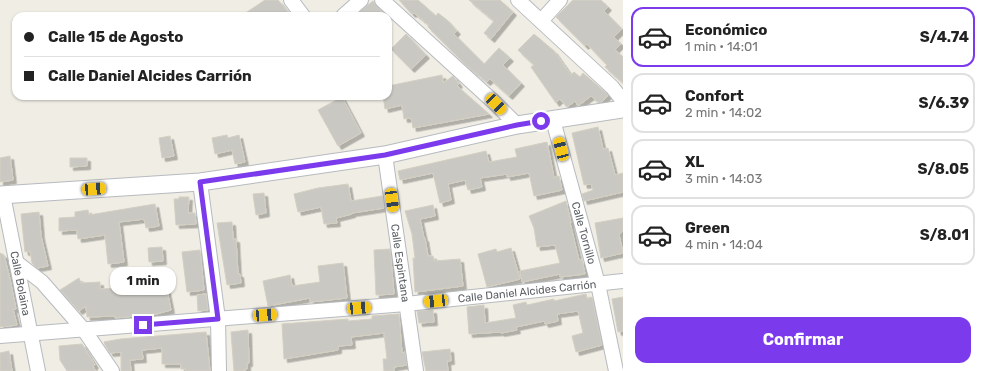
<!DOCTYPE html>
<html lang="es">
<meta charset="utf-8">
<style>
body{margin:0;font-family:Rubik,sans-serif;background:#f6f6f6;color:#222;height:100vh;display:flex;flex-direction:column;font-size:15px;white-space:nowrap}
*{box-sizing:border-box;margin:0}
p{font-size:13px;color:#767676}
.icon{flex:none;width:22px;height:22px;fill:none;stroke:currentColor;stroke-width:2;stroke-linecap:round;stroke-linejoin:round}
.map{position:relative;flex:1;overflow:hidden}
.sheet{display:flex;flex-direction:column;background:#fff;width:360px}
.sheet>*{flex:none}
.banner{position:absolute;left:12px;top:12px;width:380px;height:88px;border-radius:12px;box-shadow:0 1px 3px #0004;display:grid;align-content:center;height:88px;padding:0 12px;background:#fff}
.end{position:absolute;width:18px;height:18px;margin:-9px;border:5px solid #7c3aed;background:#fff;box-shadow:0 0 0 2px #fff}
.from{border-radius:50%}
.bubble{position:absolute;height:28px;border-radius:12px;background:#fff;box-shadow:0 1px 3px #0004;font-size:13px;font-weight:700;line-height:28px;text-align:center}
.car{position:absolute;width:12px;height:24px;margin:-12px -6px;border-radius:5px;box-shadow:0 0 3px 1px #0007;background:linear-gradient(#f5c518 24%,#345 0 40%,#f5c518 0 76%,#345 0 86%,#f5c518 0)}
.banner b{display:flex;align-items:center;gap:14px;height:38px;font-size:15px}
.banner b+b{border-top:1px solid #e0e0e0}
.banner i{width:10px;height:10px;background:#222}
ul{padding:7px 0 0;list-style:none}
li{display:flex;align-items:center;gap:12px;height:60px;margin:0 8px 6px;padding:0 4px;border:2px solid #e0e0e0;border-radius:12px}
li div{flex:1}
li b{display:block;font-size:15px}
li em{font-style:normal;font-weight:700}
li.active{border-color:#7c3aed}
li>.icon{width:36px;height:36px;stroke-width:1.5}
.button{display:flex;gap:8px;margin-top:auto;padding:8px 12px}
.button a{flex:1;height:46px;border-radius:12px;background:#7c3aed;color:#fff;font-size:16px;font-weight:700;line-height:46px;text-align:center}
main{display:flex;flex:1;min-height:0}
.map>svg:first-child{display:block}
.building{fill:#cac8c2;stroke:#d4cfc2;filter:url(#shadow)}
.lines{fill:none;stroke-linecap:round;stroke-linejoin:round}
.minor-casing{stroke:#b7babf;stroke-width:16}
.tertiary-casing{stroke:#b7babf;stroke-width:19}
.minor{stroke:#fff;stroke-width:14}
.tertiary{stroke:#fff;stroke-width:17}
.route{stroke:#7c3aed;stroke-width:5}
.labels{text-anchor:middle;stroke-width:3.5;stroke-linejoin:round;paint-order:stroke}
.street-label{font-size:11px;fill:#5c6065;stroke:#fff}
</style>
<main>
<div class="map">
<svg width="623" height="371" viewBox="0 0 623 371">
<defs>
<filter id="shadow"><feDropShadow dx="3.5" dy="3.5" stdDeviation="0" flood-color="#0004"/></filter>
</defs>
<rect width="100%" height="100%" fill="#efede4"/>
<path class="building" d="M265 0H278L291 16H241Z
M399 0H418L436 16 438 13 447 20 457 31 454 34 484 64 499 48 510 58 503 65 521 83 509 96 490 79 487 82 466 65 428 27 429 25 414 13 412 14Z
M469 0H500L513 12 491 39 484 33 494 21Z
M573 0H601L608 7 604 11 622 29 614 37 621 44 615 50 623 57V83L605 67 607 65 587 44 585 46 556 17Z
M373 1 385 16H356L363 9Z
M406 34 426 55 411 69 391 49Z
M534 34 554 51 571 75 574 72 580 77 583 73 606 93 608 95 602 102 599 103 591 96 578 106 575 101 567 107 560 99 556 103 531 67 534 65 518 50Z
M442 75 443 83 453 76 459 84 457 86 489 114 413 128 411 118 404 119 402 105 385 109 383 96H388V86Z
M342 97 361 133 338 146 318 110Z
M598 127 603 149 608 148 615 175 623 173V192L584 201 582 194 593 190 591 184 584 185 572 133Z
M227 135 228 138 239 135 245 162 235 164 232 150 215 154 212 138Z
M170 136 174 156 162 158 159 138Z
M547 142 554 178 559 176 562 190 534 196 529 173 507 177V174L480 178 482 187 468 190 465 180 448 184 451 200 440 203 433 173 400 180 398 171 486 151 489 162 517 157 515 149Z
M10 156 13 180 0 182V158Z
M70 158H87V166L70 167Z
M348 184 351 201 382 196 384 208 352 213V214L336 218 337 223 324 224 321 207 298 212 294 194 318 188Z
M264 193 266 213 256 215 253 194Z
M179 197H189L188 213H195L196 224 176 225 174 199H179Z
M566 201 571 223H570L579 260H582L585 274 560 277V274L522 282 520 271 560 263 555 245 537 247 534 228 529 216Z
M155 204 159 226 146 228 144 219 119 222 124 262 108 264 105 235 78 239 77 230 59 231V218L75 217V212L88 210 89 215Z
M433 205 435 216 420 219 424 238H425L428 256H433L434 261 460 259 463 286 415 292 413 258H415L412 234 405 211Z
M39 212 41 236 48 266 37 268 32 263 30 251 25 252 21 214Z
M623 218V231L619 235 623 253 601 258 595 223Z
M232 222 233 239H236L238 274H240L241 283 227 285 217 223Z
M162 247 163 261 149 262 148 248Z
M511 248 520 279 487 287 478 254 496 249 497 252Z
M390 249 394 294 376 295 374 250Z
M200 250 204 290 187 292 182 252Z
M0 253 4 255 10 279 16 309H13L17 325 0 327Z
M343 263 347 298 310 302V298L268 306 263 281 290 275 292 286 320 282 318 266Z
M136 277 138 295 167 290 171 310 156 314 115 318V316L87 317 86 306 79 311 60 290 79 278 81 283 100 282V289L125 288 124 278Z
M206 294 208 310 198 311 197 295Z
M586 294 587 299 592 297 602 345 576 352 572 336 583 333 578 311 557 314 558 321 545 324 544 321 516 327 517 330 501 333 500 332 469 334 467 307 484 305 485 323 516 318 513 305 526 302 527 305 554 299V301Z
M623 297V331L618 332 612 299Z
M433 310 434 322 419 323 417 311Z
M399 314 402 353 405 352 407 365 394 367V371H384L383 359H387L384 333 351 337 352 345 338 346V350L284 359 282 324 348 319V321L372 319V316Z
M248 330 249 363H247V369H244L245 371H234L231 332Z
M206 332 210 371H186V369H181V364H162V348L142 350 143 359 130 360 131 371H121V352L110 353 105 345 104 342 120 339Z
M82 344 95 365 93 366 96 371H67L60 360 59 346Z
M450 349 451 361H447L448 371H426L422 352Z
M9 351 12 371H0V353Z"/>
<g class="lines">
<g class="minor-casing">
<g id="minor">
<path d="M291 0 303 16"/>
<path d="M382 0 496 104 517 125"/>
<path d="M518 0 612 87 623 101"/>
<path d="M343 16 361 0"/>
<path d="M541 21 560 0"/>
<path id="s1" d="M553 120 598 284 616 371"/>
<path id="s2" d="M385 155 416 371"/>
<path d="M200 182 218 319 219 371"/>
<path id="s3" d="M3 195 38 371"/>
<path d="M16 262 42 282 84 330 112 371"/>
<path id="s4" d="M0 336 406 304 623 281"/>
</g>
</g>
<g class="tertiary-casing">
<path id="tertiary" d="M0 195 200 182 385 155 517 125 623 109"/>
</g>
<use href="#minor" class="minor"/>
<use href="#tertiary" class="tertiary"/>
</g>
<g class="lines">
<path class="route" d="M143 325 218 319 200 182 385 155 517 125 541 121"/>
</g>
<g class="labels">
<g class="street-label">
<text dy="4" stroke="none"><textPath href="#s1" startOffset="117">Calle Tornillo</textPath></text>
<text dy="4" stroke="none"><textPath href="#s2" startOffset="109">Calle Espintana</textPath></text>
<text dy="4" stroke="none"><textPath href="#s3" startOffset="90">Calle Bolaina</textPath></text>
<text dy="4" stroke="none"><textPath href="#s4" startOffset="529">Calle Daniel Alcides Carrión</textPath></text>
</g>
</g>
</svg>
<i class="end from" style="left:541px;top:121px"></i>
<i class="end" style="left:143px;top:325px"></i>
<div class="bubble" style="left:110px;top:267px;width:66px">1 min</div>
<i class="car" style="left:496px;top:104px;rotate:136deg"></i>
<i class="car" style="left:561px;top:149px;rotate:345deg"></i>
<i class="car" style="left:94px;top:189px;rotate:86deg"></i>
<i class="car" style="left:392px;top:200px;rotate:172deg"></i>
<i class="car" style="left:436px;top:301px;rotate:264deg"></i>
<i class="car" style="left:359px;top:308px;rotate:86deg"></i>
<i class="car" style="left:265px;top:315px;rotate:86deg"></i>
<div class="banner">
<b><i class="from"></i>Calle 15 de Agosto</b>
<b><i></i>Calle Daniel Alcides Carrión</b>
</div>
</div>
<section class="sheet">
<ul>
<li class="active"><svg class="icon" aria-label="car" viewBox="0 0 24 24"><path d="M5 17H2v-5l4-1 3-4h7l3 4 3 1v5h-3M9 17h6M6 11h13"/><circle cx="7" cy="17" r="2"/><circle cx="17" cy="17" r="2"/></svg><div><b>Económico</b><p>1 min · 14:01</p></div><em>S/4.74</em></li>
<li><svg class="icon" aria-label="car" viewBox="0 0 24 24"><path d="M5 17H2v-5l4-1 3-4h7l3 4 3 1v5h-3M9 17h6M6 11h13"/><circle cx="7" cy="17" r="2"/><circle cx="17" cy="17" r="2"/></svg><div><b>Confort</b><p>2 min · 14:02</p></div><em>S/6.39</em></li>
<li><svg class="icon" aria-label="car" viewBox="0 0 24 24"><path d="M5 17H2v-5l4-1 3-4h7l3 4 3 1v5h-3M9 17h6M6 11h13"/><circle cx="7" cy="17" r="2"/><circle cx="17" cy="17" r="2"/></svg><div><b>XL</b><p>3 min · 14:03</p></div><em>S/8.05</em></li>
<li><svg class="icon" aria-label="car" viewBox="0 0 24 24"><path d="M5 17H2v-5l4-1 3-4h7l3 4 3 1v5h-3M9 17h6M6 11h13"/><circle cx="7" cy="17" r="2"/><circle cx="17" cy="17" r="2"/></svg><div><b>Green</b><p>4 min · 14:04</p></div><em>S/8.01</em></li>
</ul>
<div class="button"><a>Confirmar</a></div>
</section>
</main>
